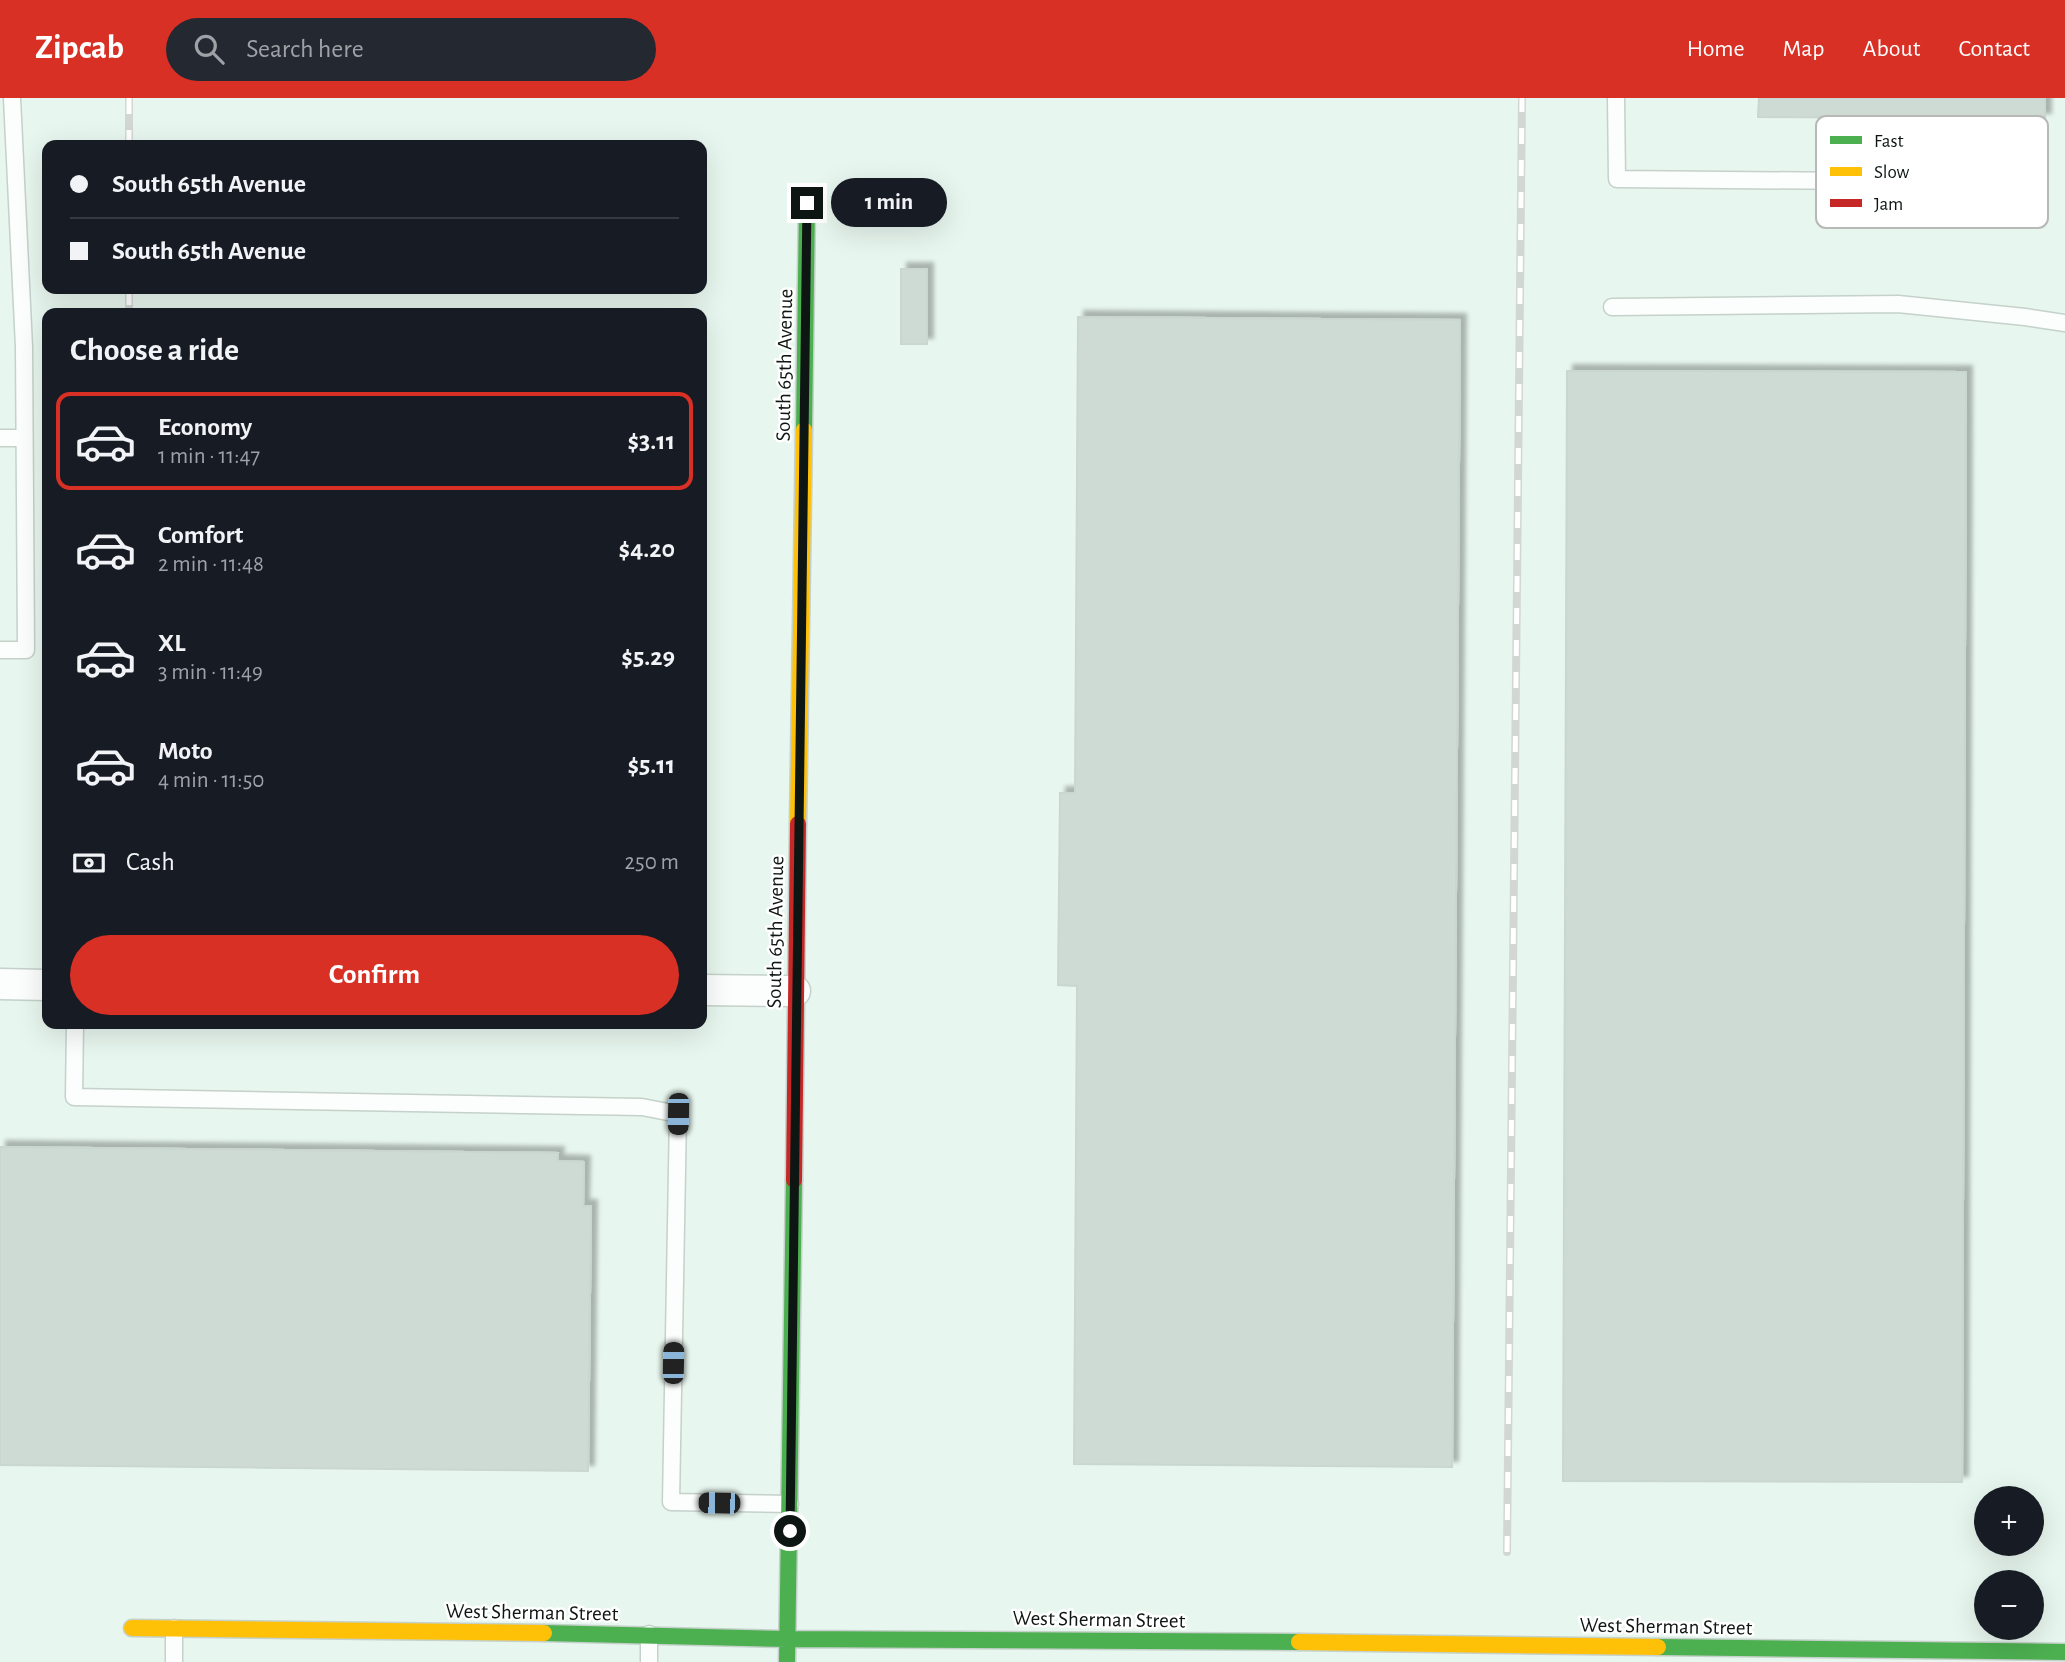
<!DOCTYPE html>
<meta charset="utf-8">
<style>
body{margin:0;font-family:"Alegreya Sans",sans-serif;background:#242831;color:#f1f3f6;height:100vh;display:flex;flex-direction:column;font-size:26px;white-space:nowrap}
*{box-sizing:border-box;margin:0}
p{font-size:23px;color:#9ea1a6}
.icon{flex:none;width:38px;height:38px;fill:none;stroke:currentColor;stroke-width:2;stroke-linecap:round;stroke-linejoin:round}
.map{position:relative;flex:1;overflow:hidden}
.sheet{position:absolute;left:42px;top:210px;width:665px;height:721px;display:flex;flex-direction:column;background:#171b24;border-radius:14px;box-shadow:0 7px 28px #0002}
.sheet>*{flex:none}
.banner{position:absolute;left:42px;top:42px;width:665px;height:154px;border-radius:14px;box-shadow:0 7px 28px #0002;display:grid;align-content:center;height:154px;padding:0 28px;background:#171b24}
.tools{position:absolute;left:1974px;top:1388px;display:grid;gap:14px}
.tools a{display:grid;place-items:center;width:70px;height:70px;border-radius:50%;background:#171b24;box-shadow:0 7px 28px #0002;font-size:35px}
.end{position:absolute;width:32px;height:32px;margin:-16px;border:9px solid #0d1612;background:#fff;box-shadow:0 0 0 4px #fff}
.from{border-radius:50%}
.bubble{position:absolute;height:49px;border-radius:24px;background:#171b24;box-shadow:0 7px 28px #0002;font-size:23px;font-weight:600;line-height:49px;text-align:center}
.car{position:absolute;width:21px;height:42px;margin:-21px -10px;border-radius:9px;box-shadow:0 0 5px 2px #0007;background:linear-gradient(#222 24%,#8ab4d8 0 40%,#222 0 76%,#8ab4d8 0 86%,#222 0)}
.banner b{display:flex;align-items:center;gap:24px;height:66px;font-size:26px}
.banner b+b{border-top:2px solid #363941}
.banner i{width:18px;height:18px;background:#f1f3f6}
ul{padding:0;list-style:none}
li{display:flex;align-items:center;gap:21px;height:98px;margin:0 14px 10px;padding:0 14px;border:4px solid transparent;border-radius:14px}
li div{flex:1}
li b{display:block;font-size:26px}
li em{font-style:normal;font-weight:600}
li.selected{border-color:#d93025}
li>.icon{width:63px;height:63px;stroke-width:1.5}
h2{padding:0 28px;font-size:32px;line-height:84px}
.pay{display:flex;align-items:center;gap:18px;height:77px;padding:0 28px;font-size:26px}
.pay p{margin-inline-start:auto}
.primary-button{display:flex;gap:14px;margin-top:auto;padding:14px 28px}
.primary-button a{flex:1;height:80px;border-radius:42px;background:#d93025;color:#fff;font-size:28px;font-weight:600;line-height:80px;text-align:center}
header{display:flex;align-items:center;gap:42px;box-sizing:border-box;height:98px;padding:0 35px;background:#d93025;color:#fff}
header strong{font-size:33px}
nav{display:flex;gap:38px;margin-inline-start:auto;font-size:24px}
.search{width:490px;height:63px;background:#242831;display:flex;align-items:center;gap:18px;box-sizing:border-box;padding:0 24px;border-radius:38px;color:#9ea1a6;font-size:26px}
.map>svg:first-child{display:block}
.building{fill:#cedbd4;stroke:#cad6d0;stroke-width:2;filter:url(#shadow)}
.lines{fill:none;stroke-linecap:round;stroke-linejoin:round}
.lane-casing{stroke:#c5d1ca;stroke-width:19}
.street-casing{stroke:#c5d1ca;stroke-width:33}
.fast-casing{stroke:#c5d1ca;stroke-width:19}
.slow-casing{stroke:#c5d1ca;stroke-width:19}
.jam-casing{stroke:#c5d1ca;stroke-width:19}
.lane{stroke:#fbfefc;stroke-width:16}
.street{stroke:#fbfefc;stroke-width:30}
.fast{stroke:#4caf50;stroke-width:16}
.slow{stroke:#ffc107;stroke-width:16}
.jam{stroke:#c62828;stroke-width:16}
.rail-casing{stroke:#d3d7d4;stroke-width:8}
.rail{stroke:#fff;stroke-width:5;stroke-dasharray:16;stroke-linecap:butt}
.route{stroke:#0d1612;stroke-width:9}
.labels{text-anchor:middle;stroke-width:5;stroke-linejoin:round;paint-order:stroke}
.street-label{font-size:21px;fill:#0d1612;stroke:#fff}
.key{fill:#fff;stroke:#b6b9b8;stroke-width:2}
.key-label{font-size:19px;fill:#0d1612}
</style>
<header>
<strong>Zipcab</strong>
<div class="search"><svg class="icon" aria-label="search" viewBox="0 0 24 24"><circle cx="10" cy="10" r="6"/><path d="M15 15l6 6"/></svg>Search here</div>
<nav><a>Home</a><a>Map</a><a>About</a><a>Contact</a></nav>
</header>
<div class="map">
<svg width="2065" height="1564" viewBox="0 0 2065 1564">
<defs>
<filter id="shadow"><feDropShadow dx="6" dy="-6" stdDeviation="2" flood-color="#0004"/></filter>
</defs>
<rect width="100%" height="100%" fill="#e7f6ee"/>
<path class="building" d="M1759 0H2045V21L1758 19Z
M901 171H927V246H901Z
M1078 219 1460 222 1452 1369 1074 1366 1077 888 1058 887 1060 695H1075Z
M1567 273 1966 274 1962 1384 1563 1383Z
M0 1049 558 1055 557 1063 584 1064 583 1108H591L588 1373 0 1367Z"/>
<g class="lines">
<g class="lane-casing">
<path id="lane" d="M1616 0 1617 81 1971 84
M1612 209 1898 206 2025 219 2065 225
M0 340H24
M0 552H26L24 249 12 0
M75 926 74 999 642 1009 678 1016 671 1404 790 1406
M174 1564V1530
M649 1564V1536"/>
</g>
<g class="street-casing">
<path id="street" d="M0 886 47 887
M702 892 795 893"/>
</g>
<g class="fast-casing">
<path id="fast" d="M804 332 807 105
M544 1535 787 1541 1299 1544
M1658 1549 2065 1554
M787 1564 794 1082"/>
</g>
<g class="slow-casing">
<path id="slow" d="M798 726 804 332
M132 1530 544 1535
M1299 1544 1658 1549"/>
</g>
<g class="jam-casing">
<path id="jam" d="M794 1082 798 726"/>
</g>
<use href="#lane" class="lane"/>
<use href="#street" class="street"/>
<use href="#fast" class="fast"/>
<use href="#slow" class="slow"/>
<use href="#jam" class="jam"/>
<g class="rail-casing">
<path id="rail" d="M129 0V47
M129 191V215
M1507 1454 1522 0"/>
</g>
<use href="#rail" class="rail"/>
</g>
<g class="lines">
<path class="route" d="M790 1433 807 105"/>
</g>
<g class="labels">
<g class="street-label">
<text transform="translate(784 267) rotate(-89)" y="7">South 65th Avenue</text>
<text transform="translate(775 834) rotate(-89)" y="7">South 65th Avenue</text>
<text transform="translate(532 1514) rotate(1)" y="7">West Sherman Street</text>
<text transform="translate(1099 1521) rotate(1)" y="7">West Sherman Street</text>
<text transform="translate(1666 1528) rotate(1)" y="7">West Sherman Street</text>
</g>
</g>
<rect x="1816" y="18" width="232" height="112" rx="10" class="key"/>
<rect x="1830" y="38" width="32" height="8" fill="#4caf50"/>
<rect x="1830" y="69" width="32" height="9" fill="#ffc107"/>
<rect x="1830" y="101" width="32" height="8" fill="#c62828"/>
<g class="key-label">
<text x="1874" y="49">Fast</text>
<text x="1874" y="80">Slow</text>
<text x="1874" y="112">Jam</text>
</g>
</svg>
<div class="tools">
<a>+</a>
<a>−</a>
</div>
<i class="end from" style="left:790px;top:1433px"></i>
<i class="end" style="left:807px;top:105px"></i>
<div class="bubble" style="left:831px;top:80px;width:116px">1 min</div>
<i class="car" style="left:678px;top:1016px;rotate:181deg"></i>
<i class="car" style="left:673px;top:1265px;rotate:1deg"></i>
<i class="car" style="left:719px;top:1405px;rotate:271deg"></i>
<div class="banner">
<b><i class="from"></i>South 65th Avenue</b>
<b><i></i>South 65th Avenue</b>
</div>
<section class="sheet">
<h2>Choose a ride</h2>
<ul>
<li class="selected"><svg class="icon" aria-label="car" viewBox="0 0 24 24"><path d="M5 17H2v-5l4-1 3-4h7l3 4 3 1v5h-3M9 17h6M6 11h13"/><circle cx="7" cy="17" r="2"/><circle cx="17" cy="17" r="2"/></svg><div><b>Economy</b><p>1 min · 11:47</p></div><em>$3.11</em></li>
<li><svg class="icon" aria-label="car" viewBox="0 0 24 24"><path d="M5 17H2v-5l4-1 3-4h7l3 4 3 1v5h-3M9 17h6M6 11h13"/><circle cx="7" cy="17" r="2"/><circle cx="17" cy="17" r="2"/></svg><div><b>Comfort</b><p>2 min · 11:48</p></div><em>$4.20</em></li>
<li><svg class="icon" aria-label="car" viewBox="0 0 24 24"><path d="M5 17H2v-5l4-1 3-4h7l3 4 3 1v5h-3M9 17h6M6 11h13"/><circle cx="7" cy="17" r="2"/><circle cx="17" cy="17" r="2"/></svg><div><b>XL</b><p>3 min · 11:49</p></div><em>$5.29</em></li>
<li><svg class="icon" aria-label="car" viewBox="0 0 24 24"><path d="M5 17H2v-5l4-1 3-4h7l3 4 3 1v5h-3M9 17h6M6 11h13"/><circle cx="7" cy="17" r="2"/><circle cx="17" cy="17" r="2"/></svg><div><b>Moto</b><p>4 min · 11:50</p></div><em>$5.11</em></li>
</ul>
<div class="pay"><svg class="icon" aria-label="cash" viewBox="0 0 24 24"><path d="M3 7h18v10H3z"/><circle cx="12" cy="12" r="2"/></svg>Cash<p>250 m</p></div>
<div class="primary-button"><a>Confirm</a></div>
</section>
</div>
